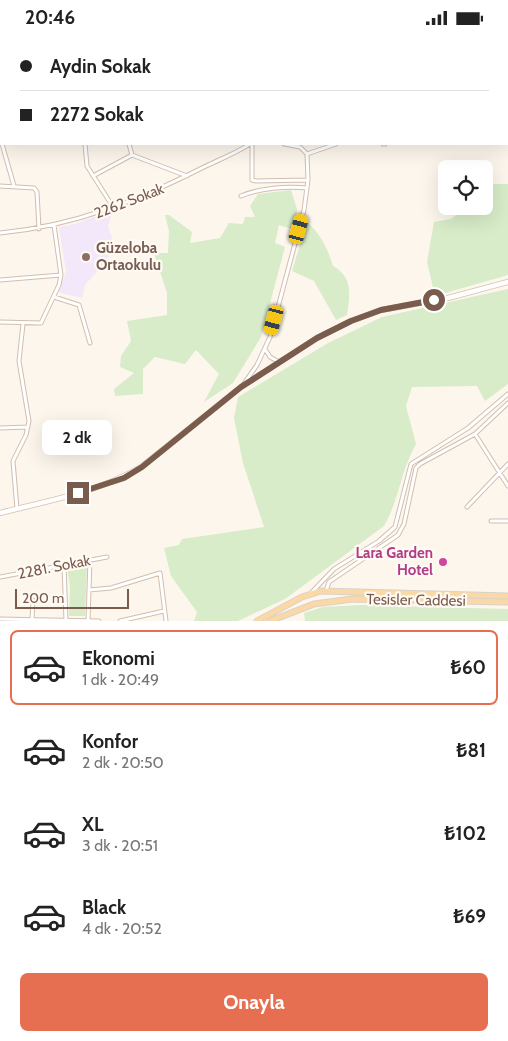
<!DOCTYPE html>
<html lang="tr">
<meta charset="utf-8">
<style>
body{margin:0;font-family:Cabin,sans-serif;background:#f2f2f2;color:#222;height:100vh;display:flex;flex-direction:column;font-size:19px;white-space:nowrap}
*{box-sizing:border-box;margin:0}
p{font-size:16px;color:#767676}
.icon{flex:none;width:28px;height:28px;fill:none;stroke:currentColor;stroke-width:2;stroke-linecap:round;stroke-linejoin:round}
.map{position:relative;height:586px;overflow:hidden}
.side{display:flex;flex-direction:column;background:#fff;flex:1}
.side>*{flex:none}
.hud{position:absolute;left:0px;top:0px;width:509px;height:110px;box-shadow:0 5px 20px #0002;display:grid;align-content:center;height:110px;padding:0 20px;background:#fff}
.buttons{position:absolute;left:438px;top:125px;display:grid;gap:10px}
.buttons a{display:grid;place-items:center;width:55px;height:55px;border-radius:8px;background:#fff;box-shadow:0 5px 20px #0002;font-size:25px}
.scale{position:absolute;left:15px;bottom:12px;width:114px;box-sizing:border-box;padding-left:5px;border:2px solid #7a5c4d;border-top:0;font-size:14px;line-height:18px;white-space:nowrap;color:#7a5c4d;-webkit-text-stroke:4px #fffaf3;paint-order:stroke}
.end{position:absolute;width:22px;height:22px;margin:-11px;border:6px solid #7a5c4d;background:#fff;box-shadow:0 0 0 2px #fff}
.from{border-radius:50%}
.bubble{position:absolute;height:35px;border-radius:8px;background:#fff;box-shadow:0 5px 20px #0002;font-size:16px;font-weight:700;line-height:35px;text-align:center}
.car{position:absolute;width:15px;height:30px;margin:-15px -8px;border-radius:6px;box-shadow:0 0 4px 1px #0007;background:linear-gradient(#f5c518 24%,#345 0 40%,#f5c518 0 76%,#345 0 86%,#f5c518 0)}
.hud b{display:flex;align-items:center;gap:18px;height:48px;font-size:19px}
.hud b+b{border-top:1px solid #e0e0e0}
.hud i{width:12px;height:12px;background:#222}
ul{padding:9px 0 0;list-style:none}
li{display:flex;align-items:center;gap:15px;height:75px;margin:0 10px 8px;padding:0 10px;border:2px solid transparent;border-radius:8px}
li div{flex:1}
li b{display:block;font-size:19px}
li em{font-style:normal;font-weight:700}
li.selected{border-color:#e76f51}
li>.icon{width:45px;height:45px;stroke-width:1.5}
.primary-button{display:flex;gap:10px;margin-top:auto;padding:10px 20px}
.primary-button a{flex:1;height:58px;border-radius:8px;background:#e76f51;color:#fff;font-size:20px;font-weight:700;line-height:58px;text-align:center}
.status{display:flex;justify-content:space-between;align-items:center;height:35px;padding:0 25px;background:#fff;direction:ltr}
.status svg{height:14px;fill:currentColor}
.map>svg:first-child{display:block}
.education{fill:#f3e8fa}
.green{fill:#d8ecc9}
.lines{fill:none;stroke-linecap:round;stroke-linejoin:round}
.street-casing{stroke:#d1beb0;stroke-width:5}
.secondary-casing{stroke:#d6c0b0;stroke-width:6}
.primary-casing{stroke:#dad1cd;stroke-width:7}
.street{stroke:#fff;stroke-width:3}
.secondary{stroke:#fff;stroke-width:4.5}
.primary{stroke:#fbd9a5;stroke-width:5}
.route{stroke:#7a5c4d;stroke-width:6}
.education-dot{fill:#8d6e63;stroke:#fffaf3;stroke-width:2}
.hotel-dot{fill:#d1479c;stroke:#fffaf3;stroke-width:2}
.labels{text-anchor:middle;stroke-width:4.5;stroke-linejoin:round;paint-order:stroke}
.street-label{font-size:15px;fill:#7a5c4d;stroke:#fffaf3}
.education-label{font-size:15px;font-weight:bold;fill:#785e54;stroke:#fffaf3;text-anchor:start}
.hotel-label{font-size:15px;font-weight:bold;fill:#b23c85;stroke:#fffaf3;text-anchor:end}
</style>
<div class="status"><b>20:46</b><svg viewBox="0 0 49 12"><path d="M0 12V9h3v3zM5 12V6h3v6zM10 12V3h3v9zM15 12V0h3v12zM26 1h20v11H26zM47 4h2v5h-2z"/></svg></div>
<div class="map">
<svg width="508" height="586" viewBox="0 0 508 586">
<rect width="100%" height="100%" fill="#fdf6ec"/>
<path class="education" d="M113 175 108 191 115 212 102 231 85 250 82 263 61 258 59 255 66 237 59 192 75 189Z"/>
<path class="green" d="M400 0H508V46V1Z
M486 149H508V240L435 261 427 227 434 187 451 184 468 171H484V152Z
M291 155 297 174 295 195 279 190 275 208 285 212 261 302 233 348 204 367 219 339 196 315 185 329 155 322 143 334V359L115 361 114 354 134 338 120 332 121 321 131 306 127 286 167 280V258L154 218H168L169 196 165 180H169L192 197 190 208 220 203 229 188 243 189 245 182H255L250 171 258 159Z
M307 187C321 200 327 212 333 231 353 242 350 259 347 280L336 285 314 246 292 236Z
M508 254V349L485 366 477 351 412 352 406 371 416 409C401 435 399 465 384 491L285 564 238 586H194L197 577 171 541 164 513 179 510 182 504 264 492 243 428 234 383 238 362 328 308 382 282Z
M87 529 85 581H69L70 551 67 533Z
M360 570 508 574V586H305L304 578 323 572Z"/>
<g class="lines">
<g class="street-casing">
<path id="street" d="M127 0V1
M15 1V0
M54 1V0
M84 1V0
M230 1 233 0
M402 1 403 0
M0 42 1 41
M0 78 1 77
M2 109 14 151
M85 109 87 131 113 172
M129 109 132 120 187 141
M252 109V145L256 146 308 145
M284 109 300 112 307 119
M383 109H385
M93 141 132 120
M0 151 34 153 37 157 39 194
M241 161C260 153 286 151 307 153
M0 198C75 191 139 165 206 131 221 124 236 118 250 109
M0 245 61 240
M54 262 79 270 90 308
M0 287 41 288 59 250 61 240 54 190
M265 314 270 322 279 327
M243 350 257 330 270 302 304 175 308 145 307 119 336 109
M0 393 28 392
M475 399 508 451
M467 472 508 429
M17 474 13 426 26 400 29 386 19 326 23 289
M491 486H508
M64 529 66 586
M0 542 107 522
M89 555 111 553 160 538 166 586
M326 556 329 547 398 500 404 489 416 433 420 429 475 399 508 368
M311 558 334 534 379 506 395 492 411 429 468 393 508 359
M0 584 99 586
M32 585 33 565
M88 586 90 524
M120 586 164 576"/>
</g>
<g class="secondary-casing">
<path id="secondary" d="M0 478C47 466 99 457 141 432L241 352 317 303 351 286 381 275 448 263 508 247"/>
</g>
<g class="primary-casing">
<path id="primary" d="M338 1 340 0
M356 1 358 0
M0 96H1
M0 102H1
M257 586 302 562 321 556 508 561
M270 586 314 569 352 564 508 567"/>
</g>
<use href="#street" class="street"/>
<use href="#secondary" class="secondary"/>
<use href="#primary" class="primary"/>
</g>
<g class="lines">
<path class="route" d="M78 458 124 443 142 432 241 352 317 303 351 286 381 275 434 265"/>
</g>
<circle class="education-dot" cx="86" cy="222" r="5"/>
<circle class="hotel-dot" cx="443" cy="527" r="5"/>
<g class="labels">
<g class="street-label">
<text transform="translate(129 166) rotate(-21)" y="5">2262 Sokak</text>
<text transform="translate(54 532) rotate(-11)" y="5">2281. Sokak</text>
<text transform="translate(416 565) rotate(1)" y="5">Tesisler Caddesi</text>
</g>
<g class="education-label">
<text x="96" y="218">Güzeloba<tspan x="96" dy="17">Ortaokulu</tspan></text>
</g>
<g class="hotel-label">
<text x="433" y="523">Lara Garden<tspan x="433" dy="17">Hotel</tspan></text>
</g>
</g>
</svg>
<div class="buttons">
<a><svg class="icon" aria-label="locate" viewBox="0 0 24 24"><circle cx="12" cy="12" r="6"/><path d="M12 2v4M12 18v4M2 12h4M18 12h4"/></svg></a>
</div>
<div class="scale">200 m</div>
<i class="end from" style="left:434px;top:265px"></i>
<i class="end" style="left:78px;top:458px"></i>
<div class="bubble" style="left:42px;top:385px;width:70px">2 dk</div>
<i class="car" style="left:299px;top:194px;rotate:15deg"></i>
<i class="car" style="left:274px;top:285px;rotate:195deg"></i>
<div class="hud">
<b><i class="from"></i>Aydin Sokak</b>
<b><i></i>2272 Sokak</b>
</div>
</div>
<section class="side">
<ul>
<li class="selected"><svg class="icon" aria-label="car" viewBox="0 0 24 24"><path d="M5 17H2v-5l4-1 3-4h7l3 4 3 1v5h-3M9 17h6M6 11h13"/><circle cx="7" cy="17" r="2"/><circle cx="17" cy="17" r="2"/></svg><div><b>Ekonomi</b><p>1 dk · 20:49</p></div><em>₺60</em></li>
<li><svg class="icon" aria-label="car" viewBox="0 0 24 24"><path d="M5 17H2v-5l4-1 3-4h7l3 4 3 1v5h-3M9 17h6M6 11h13"/><circle cx="7" cy="17" r="2"/><circle cx="17" cy="17" r="2"/></svg><div><b>Konfor</b><p>2 dk · 20:50</p></div><em>₺81</em></li>
<li><svg class="icon" aria-label="car" viewBox="0 0 24 24"><path d="M5 17H2v-5l4-1 3-4h7l3 4 3 1v5h-3M9 17h6M6 11h13"/><circle cx="7" cy="17" r="2"/><circle cx="17" cy="17" r="2"/></svg><div><b>XL</b><p>3 dk · 20:51</p></div><em>₺102</em></li>
<li><svg class="icon" aria-label="car" viewBox="0 0 24 24"><path d="M5 17H2v-5l4-1 3-4h7l3 4 3 1v5h-3M9 17h6M6 11h13"/><circle cx="7" cy="17" r="2"/><circle cx="17" cy="17" r="2"/></svg><div><b>Black</b><p>4 dk · 20:52</p></div><em>₺69</em></li>
</ul>
<div class="primary-button"><a>Onayla</a></div>
</section>
